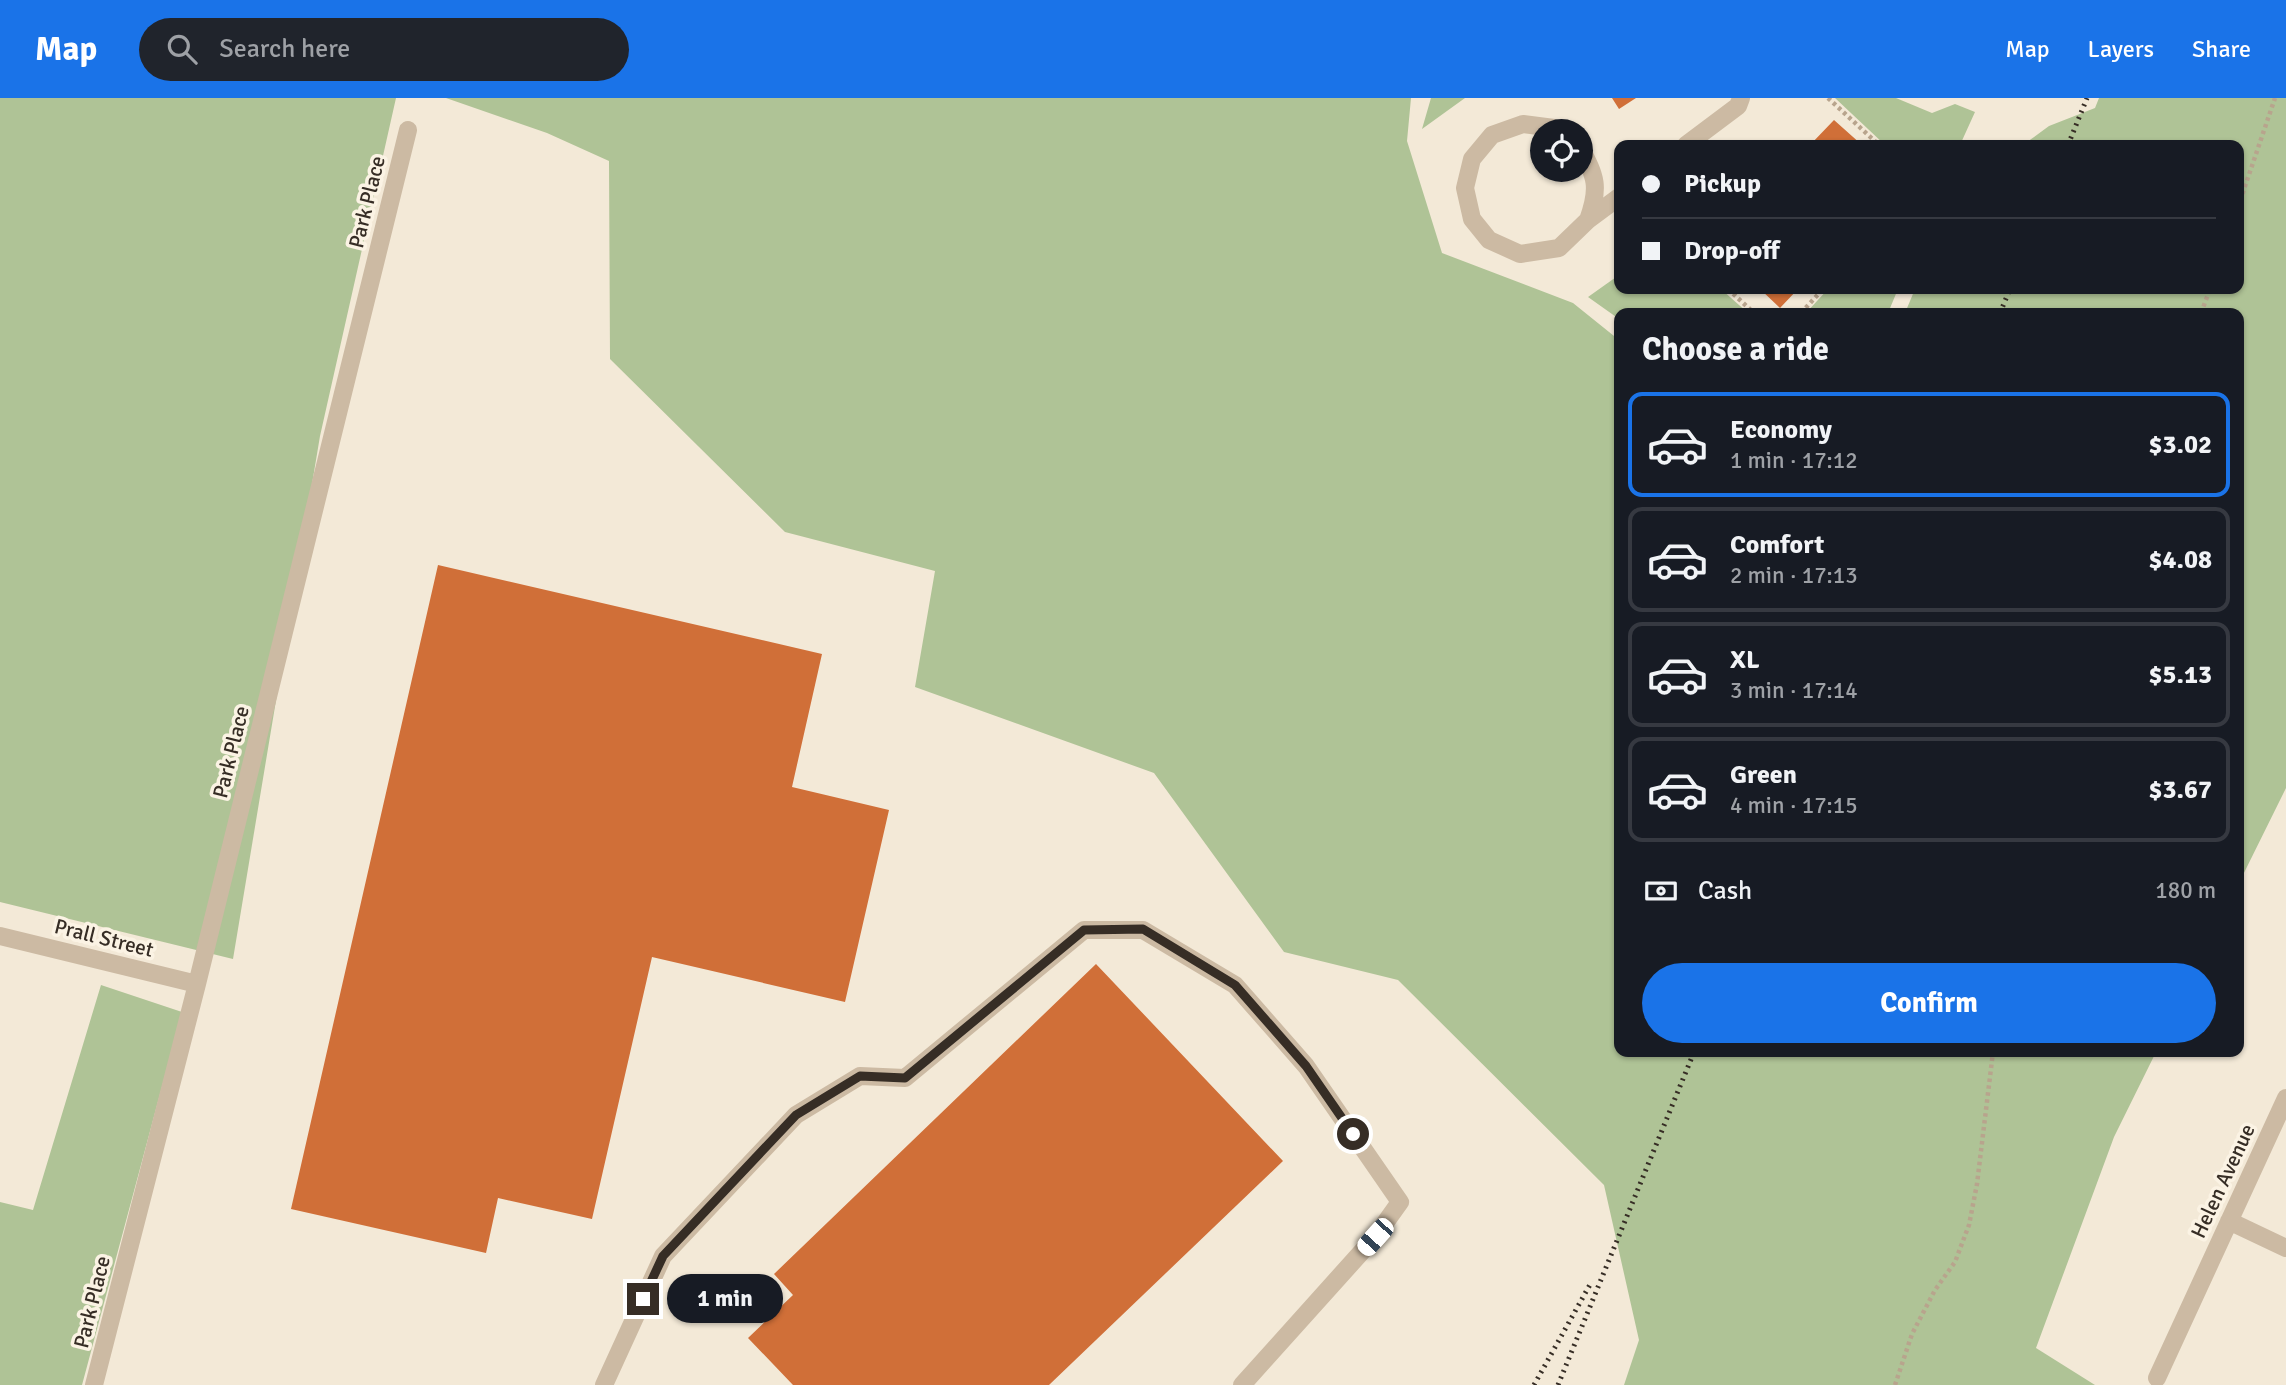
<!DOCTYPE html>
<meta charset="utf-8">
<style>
body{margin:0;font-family:Signika,sans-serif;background:#20242c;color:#f1f3f6;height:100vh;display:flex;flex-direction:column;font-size:26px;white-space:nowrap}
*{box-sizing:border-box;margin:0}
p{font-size:23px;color:#9ea1a6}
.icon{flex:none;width:38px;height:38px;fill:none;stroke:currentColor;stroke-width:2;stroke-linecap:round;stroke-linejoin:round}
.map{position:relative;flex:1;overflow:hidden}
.panel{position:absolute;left:1614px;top:210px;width:630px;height:749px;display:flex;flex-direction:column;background:#171b24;border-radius:14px;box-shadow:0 2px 5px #0004}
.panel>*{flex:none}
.hud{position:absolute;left:1614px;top:42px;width:630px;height:154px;border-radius:14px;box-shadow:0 2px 5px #0004;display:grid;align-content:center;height:154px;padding:0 28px;background:#171b24}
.controls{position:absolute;left:1530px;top:21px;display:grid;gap:14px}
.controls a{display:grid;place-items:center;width:63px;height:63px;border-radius:50%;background:#171b24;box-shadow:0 2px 5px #0004;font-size:35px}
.end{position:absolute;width:32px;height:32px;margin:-16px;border:9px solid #362d25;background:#fff;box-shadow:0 0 0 4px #fff}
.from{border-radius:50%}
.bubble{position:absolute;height:49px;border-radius:24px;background:#171b24;box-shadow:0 2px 5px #0004;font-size:23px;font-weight:700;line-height:49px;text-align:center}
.car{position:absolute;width:21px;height:42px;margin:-21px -10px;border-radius:9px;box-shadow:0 0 5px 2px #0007;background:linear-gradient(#fff 24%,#345 0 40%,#fff 0 76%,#345 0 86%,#fff 0)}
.hud b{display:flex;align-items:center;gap:24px;height:66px;font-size:26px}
.hud b+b{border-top:2px solid #363941}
.hud i{width:18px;height:18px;background:#f1f3f6}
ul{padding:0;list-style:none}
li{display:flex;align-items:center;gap:21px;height:105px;margin:0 14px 10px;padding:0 14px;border:4px solid #363941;border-radius:14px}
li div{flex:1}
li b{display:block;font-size:26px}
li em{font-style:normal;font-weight:700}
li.on{border-color:#1a73e8}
li>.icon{width:63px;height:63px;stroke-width:1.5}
h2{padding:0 28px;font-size:32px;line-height:84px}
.pay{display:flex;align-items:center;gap:18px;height:77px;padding:0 28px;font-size:26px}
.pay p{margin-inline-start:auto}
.cta{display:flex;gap:14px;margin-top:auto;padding:14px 28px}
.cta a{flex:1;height:80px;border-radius:42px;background:#1a73e8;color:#fff;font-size:28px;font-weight:700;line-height:80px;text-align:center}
header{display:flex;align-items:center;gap:42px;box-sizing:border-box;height:98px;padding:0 35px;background:#1a73e8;color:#fff}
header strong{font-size:33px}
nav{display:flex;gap:38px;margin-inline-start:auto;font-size:24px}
.search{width:490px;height:63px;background:#20242c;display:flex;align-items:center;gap:18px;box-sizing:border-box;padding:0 24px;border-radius:38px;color:#9ea1a6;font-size:26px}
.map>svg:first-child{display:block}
.green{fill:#afc396}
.building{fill:#d06f38}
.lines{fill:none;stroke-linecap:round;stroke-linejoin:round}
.path{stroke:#b8a48d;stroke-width:4.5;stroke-dasharray:3.5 3.5;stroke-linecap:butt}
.minor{stroke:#ccbaa3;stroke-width:18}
.rail{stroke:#362d25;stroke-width:5;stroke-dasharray:2 5;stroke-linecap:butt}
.route{stroke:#362d25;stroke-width:9}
.labels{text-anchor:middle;stroke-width:7;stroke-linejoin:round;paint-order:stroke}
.street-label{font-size:21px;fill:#362d25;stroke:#fbf3e4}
</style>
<header>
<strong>Map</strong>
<div class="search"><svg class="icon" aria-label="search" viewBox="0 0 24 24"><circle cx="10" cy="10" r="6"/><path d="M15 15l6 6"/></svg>Search here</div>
<nav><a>Map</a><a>Layers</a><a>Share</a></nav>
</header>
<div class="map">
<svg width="2286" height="1287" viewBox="0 0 2286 1287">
<rect width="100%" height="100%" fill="#f3e9d7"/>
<path class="green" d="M0 0H396L320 338 233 861 0 804Z
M446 0H1411L1407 43 1442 155 1573 205 1619 242V954H2156L2114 1039 2036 1250 2095 1287H1624L1639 1242 1604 1087 1398 882 1284 854 1154 675 915 589 935 473 785 434 610 261 609 63 547 35Z
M1431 0H1465L1422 31Z
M1835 0H1896L1932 15 1955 6 1975 14 1960 47H1885Z
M2099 0H2286V690L2238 787V215H1905L1915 191H2238V47H2023L2049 28 2095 10Z
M1619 177V191H1721L1748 215H1619V221L1588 199Z
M1828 191H1898L1888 215H1806Z
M101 887 182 914 82 1287H0V1104L33 1112Z"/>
<path class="building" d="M1612 0H1636L1619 11Z
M1834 22 1862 47H1810Z
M1760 191H1798L1780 210Z
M438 467 822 556 792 689 889 712 845 904 652 859 592 1121 498 1100 486 1155 291 1111Z
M1096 866 1283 1063 1049 1287H793L748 1240 793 1197 774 1176Z"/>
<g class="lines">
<path class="path" d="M1828 0 1879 47
M2238 109 2275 0
M1728 191 1754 215
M1801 215 1823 191
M2201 215 2210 191
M1895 1287 1912 1236 1935 1192 1955 1164 1969 1127 1977 1086 1993 954"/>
<path class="minor" d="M1559 33 1554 30 1523 26 1492 37 1472 61 1465 90 1472 121 1489 142 1520 156 1559 150 1588 122 1619 99
M1686 47 1738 8 1741 0
M1580 49C1596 79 1600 89 1588 122
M0 838 197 886
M2229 1123 2286 1150
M2157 1280 2286 1000
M94 1287 197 886 408 32
M604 1287 663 1158 796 1017 860 978 905 980 1084 832H1143L1235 887 1306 968 1400 1104 1375 1139 1242 1287"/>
<path class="rail" d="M2068 47 2087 0
M2000 215 2010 191
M1534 1287 1592 1183
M1558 1287 1694 954"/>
</g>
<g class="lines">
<path class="route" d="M643 1201 663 1158 796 1017 860 978 905 980 1084 832 1143 831 1235 887 1306 968 1353 1036"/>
</g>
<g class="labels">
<g class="street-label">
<text transform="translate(367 104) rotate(-76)" y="7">Park Place</text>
<text transform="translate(231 654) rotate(-76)" y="7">Park Place</text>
<text transform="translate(104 840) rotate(14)" y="7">Prall Street</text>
<text transform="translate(2223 1083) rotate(-65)" y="7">Helen Avenue</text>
<text transform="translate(92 1204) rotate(-76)" y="7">Park Place</text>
</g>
</g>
</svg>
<div class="controls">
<a><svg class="icon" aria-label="locate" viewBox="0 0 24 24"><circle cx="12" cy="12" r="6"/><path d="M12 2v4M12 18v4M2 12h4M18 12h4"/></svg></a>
</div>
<i class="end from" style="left:1353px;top:1036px"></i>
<i class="end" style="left:643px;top:1201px"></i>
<div class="bubble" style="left:667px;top:1176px;width:116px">1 min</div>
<i class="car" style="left:1375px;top:1139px;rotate:222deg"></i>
<div class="hud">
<b><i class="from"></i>Pickup</b>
<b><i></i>Drop-off</b>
</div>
<section class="panel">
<h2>Choose a ride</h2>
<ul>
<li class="on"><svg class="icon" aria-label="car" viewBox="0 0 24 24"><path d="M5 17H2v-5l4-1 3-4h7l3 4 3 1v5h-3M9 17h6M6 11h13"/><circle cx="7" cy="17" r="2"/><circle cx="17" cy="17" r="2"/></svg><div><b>Economy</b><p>1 min · 17:12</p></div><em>$3.02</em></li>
<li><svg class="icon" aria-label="car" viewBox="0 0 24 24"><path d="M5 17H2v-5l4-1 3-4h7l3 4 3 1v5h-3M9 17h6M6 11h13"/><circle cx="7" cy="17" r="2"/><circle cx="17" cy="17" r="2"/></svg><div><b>Comfort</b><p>2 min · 17:13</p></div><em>$4.08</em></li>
<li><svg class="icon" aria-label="car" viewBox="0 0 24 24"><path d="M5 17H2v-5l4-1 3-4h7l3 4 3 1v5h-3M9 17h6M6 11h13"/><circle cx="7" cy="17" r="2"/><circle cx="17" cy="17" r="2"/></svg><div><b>XL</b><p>3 min · 17:14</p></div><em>$5.13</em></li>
<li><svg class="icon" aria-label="car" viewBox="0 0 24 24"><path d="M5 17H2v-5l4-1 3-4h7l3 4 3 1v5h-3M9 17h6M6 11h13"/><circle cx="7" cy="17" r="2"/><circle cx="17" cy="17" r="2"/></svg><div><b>Green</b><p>4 min · 17:15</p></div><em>$3.67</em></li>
</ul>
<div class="pay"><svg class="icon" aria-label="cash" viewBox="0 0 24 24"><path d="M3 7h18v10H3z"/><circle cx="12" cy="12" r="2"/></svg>Cash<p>180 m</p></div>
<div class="cta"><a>Confirm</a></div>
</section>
</div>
